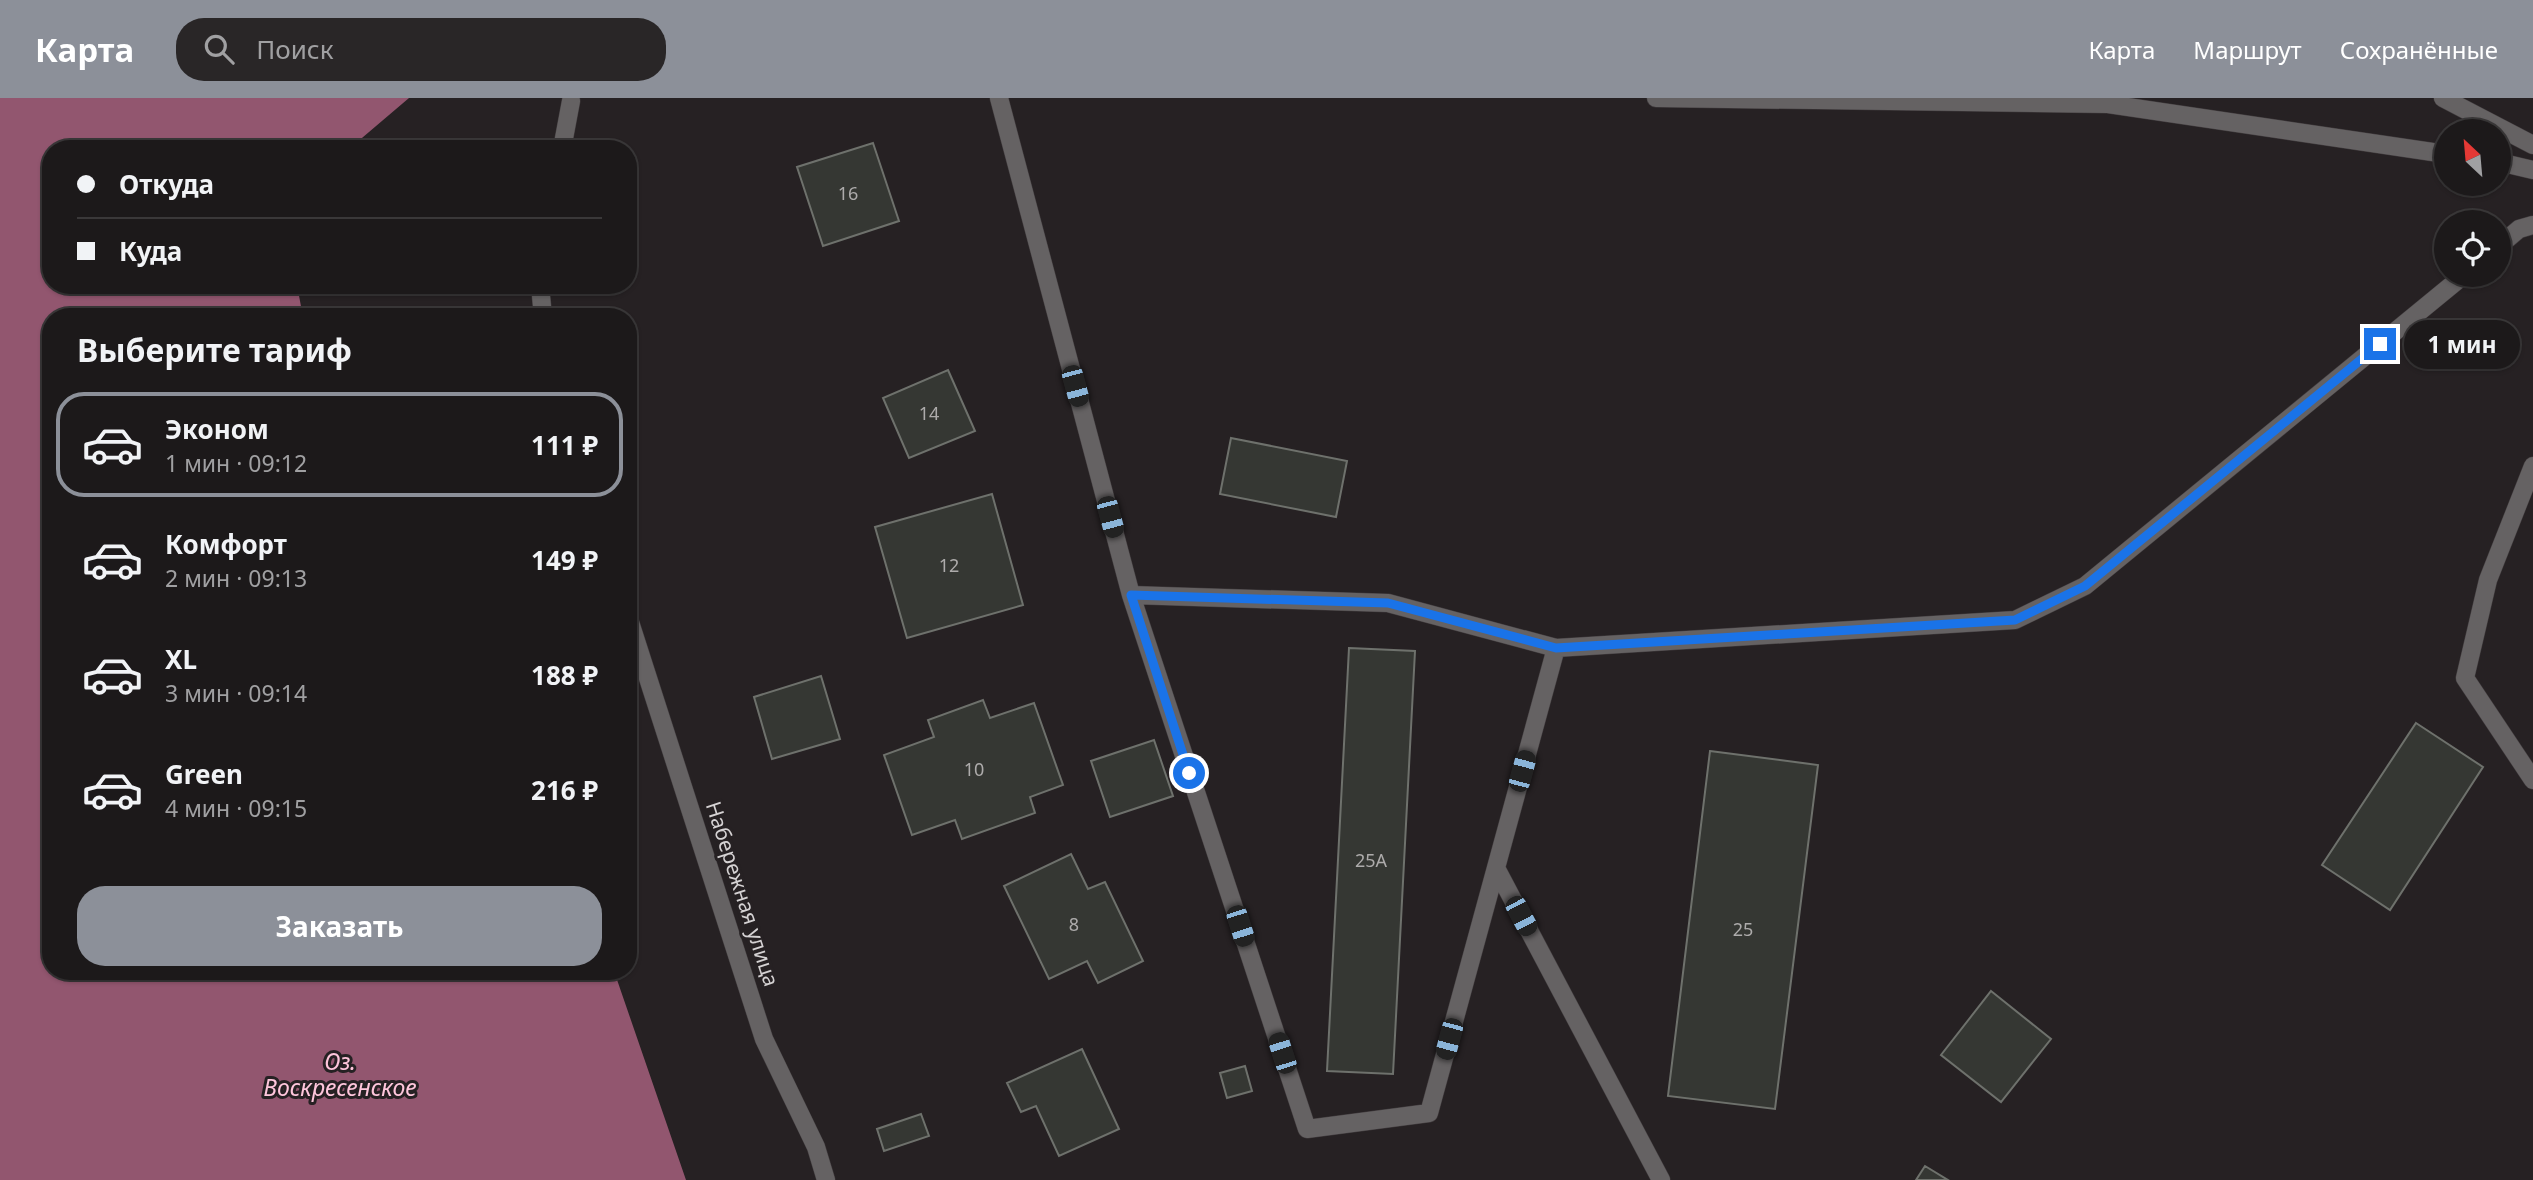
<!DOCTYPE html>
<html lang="ru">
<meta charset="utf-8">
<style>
body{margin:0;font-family:"Noto Sans",sans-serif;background:#292627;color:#f1f3f6;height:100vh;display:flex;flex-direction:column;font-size:26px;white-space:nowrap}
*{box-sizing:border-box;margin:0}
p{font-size:23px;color:#a0a0a2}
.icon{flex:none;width:38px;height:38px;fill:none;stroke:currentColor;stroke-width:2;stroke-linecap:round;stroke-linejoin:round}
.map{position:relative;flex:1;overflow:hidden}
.sheet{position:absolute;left:42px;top:210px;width:595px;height:672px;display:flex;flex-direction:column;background:#1c191a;border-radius:28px;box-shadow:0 2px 5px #0004,0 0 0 2px #3a3839}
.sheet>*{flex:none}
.hud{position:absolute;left:42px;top:42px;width:595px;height:154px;border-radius:28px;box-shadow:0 2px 5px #0004,0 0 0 2px #3a3839;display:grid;align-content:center;height:154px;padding:0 35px;background:#1c191a}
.needle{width:46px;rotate:334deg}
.fabs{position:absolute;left:2434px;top:21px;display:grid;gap:14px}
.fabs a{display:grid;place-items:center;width:77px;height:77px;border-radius:50%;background:#1c191a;box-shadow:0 2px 5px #0004,0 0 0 2px #3a3839;font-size:35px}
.end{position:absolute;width:32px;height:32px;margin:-16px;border:9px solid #1a73e8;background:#fff;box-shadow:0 0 0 4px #fff}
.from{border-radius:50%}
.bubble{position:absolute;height:49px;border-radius:24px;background:#1c191a;box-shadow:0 2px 5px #0004,0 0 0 2px #3a3839;font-size:23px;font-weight:700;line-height:49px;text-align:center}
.car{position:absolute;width:21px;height:42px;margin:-21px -10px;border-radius:9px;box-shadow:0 0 5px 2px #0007;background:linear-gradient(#222 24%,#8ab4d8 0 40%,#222 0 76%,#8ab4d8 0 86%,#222 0)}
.hud b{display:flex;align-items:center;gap:24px;height:66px;font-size:26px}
.hud b+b{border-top:2px solid #3a3839}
.hud i{width:18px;height:18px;background:#f1f3f6}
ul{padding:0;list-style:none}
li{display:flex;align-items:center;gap:21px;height:105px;margin:0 14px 10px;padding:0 21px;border:4px solid transparent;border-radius:28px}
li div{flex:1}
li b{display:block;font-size:26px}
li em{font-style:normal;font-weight:700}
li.on{border-color:#8c9099}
li>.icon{width:63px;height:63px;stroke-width:1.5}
h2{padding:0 35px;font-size:32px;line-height:84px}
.primary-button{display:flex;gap:14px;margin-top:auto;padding:14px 35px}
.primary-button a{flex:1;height:80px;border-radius:28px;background:#8c9099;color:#fff;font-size:28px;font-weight:700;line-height:80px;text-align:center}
header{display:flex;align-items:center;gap:42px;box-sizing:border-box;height:98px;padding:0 35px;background:#8c9099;color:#fff}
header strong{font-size:33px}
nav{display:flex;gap:38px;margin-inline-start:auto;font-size:24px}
.search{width:490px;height:63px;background:#292627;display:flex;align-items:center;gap:18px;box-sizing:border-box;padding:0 24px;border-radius:28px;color:#a0a0a2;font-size:26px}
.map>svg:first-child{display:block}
.water{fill:#92566f}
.building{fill:#353733;stroke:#6e716c;stroke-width:2}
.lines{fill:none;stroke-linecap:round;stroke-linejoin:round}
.minor-casing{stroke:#423d3f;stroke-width:19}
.minor{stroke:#656263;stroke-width:18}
.route{stroke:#1a73e8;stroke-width:9}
.labels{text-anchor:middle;stroke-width:6;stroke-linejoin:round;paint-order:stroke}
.number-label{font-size:18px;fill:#adabab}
.street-label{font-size:21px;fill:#d5d2d3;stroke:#262123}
.water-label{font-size:23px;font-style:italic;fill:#ffc6dc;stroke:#262123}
</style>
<header>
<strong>Карта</strong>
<div class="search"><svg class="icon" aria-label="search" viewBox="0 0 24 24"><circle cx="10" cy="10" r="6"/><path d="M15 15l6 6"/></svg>Поиск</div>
<nav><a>Карта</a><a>Маршрут</a><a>Сохранённые</a></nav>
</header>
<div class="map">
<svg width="2533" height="1082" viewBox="0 0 2533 1082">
<rect width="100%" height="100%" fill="#262123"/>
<path class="water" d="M0 0H409L349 51H51V187H297L303 219H51V873H614L686 1082H0Z"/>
<path class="building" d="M873 45 899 123 823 148 797 69Z
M948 272 975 333 909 360 883 300Z
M1231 340 1347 363 1336 419 1220 396Z
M992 396 1023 507 907 540 875 429Z
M1349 550 1415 553 1393 976 1327 973Z
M821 578 840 641 772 661 754 599Z
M983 602 990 620 1034 605 1063 687 1030 699 1035 715 962 741 955 722 912 737 884 657 934 639 928 622Z
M2416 625 2483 669 2390 812 2322 767Z
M1154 642 1173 698 1110 719 1091 663Z
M1710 653 1818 667 1775 1011 1668 998Z
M1071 756 1088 791 1105 784 1143 863 1098 885 1087 863 1049 881 1004 788Z
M1991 893 2051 941 2001 1004 1941 957Z
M1082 951 1119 1031 1059 1058 1036 1008 1021 1014 1007 985Z
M1245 968 1252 993 1227 1000 1220 975Z
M921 1016 929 1038 884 1053 877 1031Z
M1925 1068 1948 1082H1916Z"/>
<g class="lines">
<g class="minor-casing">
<path id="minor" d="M999 0 1131 497 1388 505 1556 550 2015 522 2085 488 2464 177
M1656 0 2108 6 2446 56
M2443 0 2533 47
M562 51 571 3
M2499 64 2533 72
M2499 148 2519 131 2533 127
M540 187 543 219
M2533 368 2488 482 2465 580 2533 682
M1131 497 1307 1031 1429 1015 1556 550
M628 518 764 941 816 1049 826 1082
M1496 770 1661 1082"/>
</g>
<use href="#minor" class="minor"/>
</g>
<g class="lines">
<path class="route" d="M1189 675 1131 497 1388 505 1556 550 2015 522 2085 488 2380 246"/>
</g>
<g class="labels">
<g class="number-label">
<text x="848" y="102">16</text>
<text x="929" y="322">14</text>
<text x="949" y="474">12</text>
<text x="974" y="678">10</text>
<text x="1371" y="769">25А</text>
<text x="1074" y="833">8</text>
<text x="1743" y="838">25</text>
</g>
<g class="street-label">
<text transform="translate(742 796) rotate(72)" y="7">Набережная улица</text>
</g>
<g class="water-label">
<text x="340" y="972">Оз.<tspan x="340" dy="26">Воскресенское</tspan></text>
</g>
</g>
</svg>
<div class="fabs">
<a><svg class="needle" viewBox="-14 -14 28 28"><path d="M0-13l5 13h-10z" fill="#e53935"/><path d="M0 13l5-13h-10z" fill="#a0a0a2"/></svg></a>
<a><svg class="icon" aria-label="locate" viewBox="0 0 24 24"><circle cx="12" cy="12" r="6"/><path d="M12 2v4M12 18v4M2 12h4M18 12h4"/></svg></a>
</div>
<i class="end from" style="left:1189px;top:675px"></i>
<i class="end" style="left:2380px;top:246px"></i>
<div class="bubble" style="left:2404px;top:222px;width:116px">1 мин</div>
<i class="car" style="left:1075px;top:288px;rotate:165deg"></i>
<i class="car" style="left:1110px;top:419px;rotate:165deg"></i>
<i class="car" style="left:1522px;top:673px;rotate:15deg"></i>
<i class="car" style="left:1521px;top:818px;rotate:152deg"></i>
<i class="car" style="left:1240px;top:828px;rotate:162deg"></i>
<i class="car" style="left:1449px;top:941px;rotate:195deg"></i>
<i class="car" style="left:1282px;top:955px;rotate:342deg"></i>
<div class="hud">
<b><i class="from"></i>Откуда</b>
<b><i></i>Куда</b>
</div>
<section class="sheet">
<h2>Выберите тариф</h2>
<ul>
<li class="on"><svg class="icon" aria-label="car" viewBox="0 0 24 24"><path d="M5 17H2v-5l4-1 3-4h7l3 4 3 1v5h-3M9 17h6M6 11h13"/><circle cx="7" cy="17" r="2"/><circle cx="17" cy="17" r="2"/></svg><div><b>Эконом</b><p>1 мин · 09:12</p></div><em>111 ₽</em></li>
<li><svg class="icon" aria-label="car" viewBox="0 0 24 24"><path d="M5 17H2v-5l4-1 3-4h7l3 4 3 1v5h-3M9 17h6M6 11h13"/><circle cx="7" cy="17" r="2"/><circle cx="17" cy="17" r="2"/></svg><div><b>Комфорт</b><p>2 мин · 09:13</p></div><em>149 ₽</em></li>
<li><svg class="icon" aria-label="car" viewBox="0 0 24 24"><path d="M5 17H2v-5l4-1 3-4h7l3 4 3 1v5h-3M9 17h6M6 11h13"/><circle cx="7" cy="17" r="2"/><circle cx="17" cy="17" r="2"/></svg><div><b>XL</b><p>3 мин · 09:14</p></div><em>188 ₽</em></li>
<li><svg class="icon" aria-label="car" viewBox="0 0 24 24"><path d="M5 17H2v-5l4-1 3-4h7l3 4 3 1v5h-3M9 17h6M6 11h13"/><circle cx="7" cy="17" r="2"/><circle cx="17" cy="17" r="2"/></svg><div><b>Green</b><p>4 мин · 09:15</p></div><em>216 ₽</em></li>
</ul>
<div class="primary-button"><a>Заказать</a></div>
</section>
</div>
